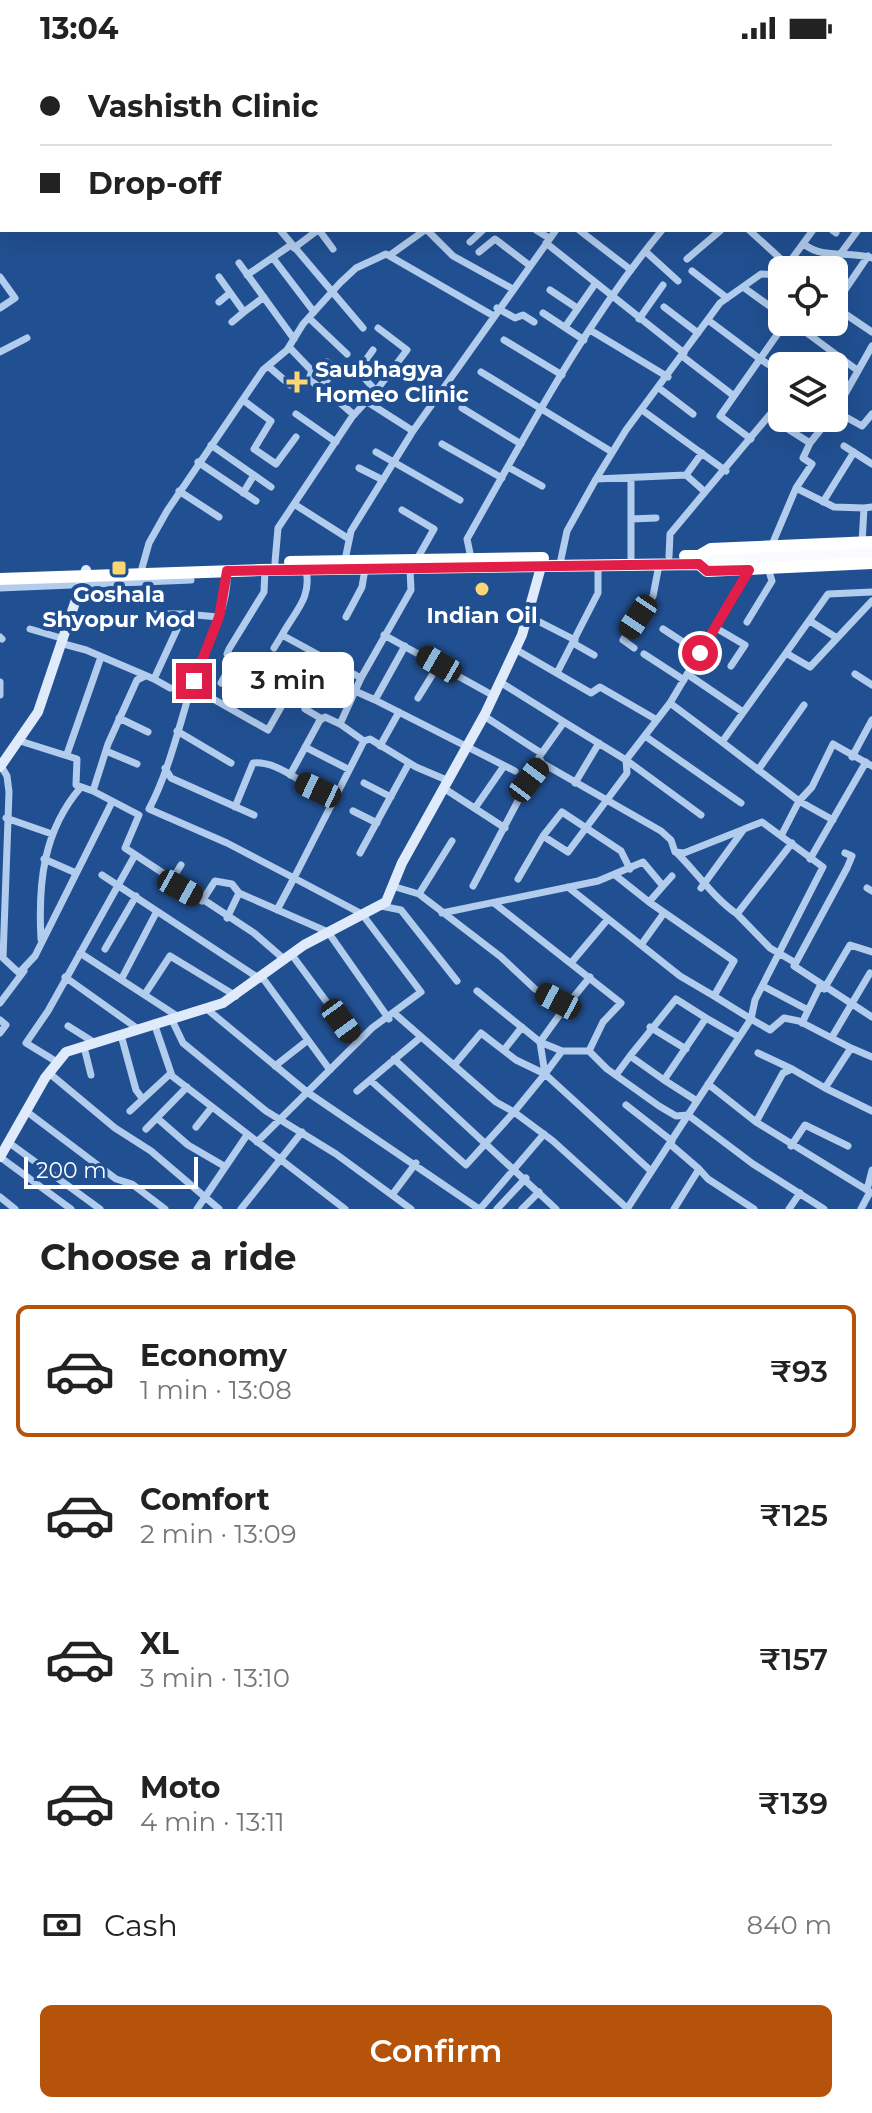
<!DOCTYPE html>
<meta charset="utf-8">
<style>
body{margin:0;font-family:Montserrat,sans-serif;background:#f6f6f6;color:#222;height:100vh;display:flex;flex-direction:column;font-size:30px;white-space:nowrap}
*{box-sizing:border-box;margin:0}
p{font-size:26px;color:#767676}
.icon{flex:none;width:44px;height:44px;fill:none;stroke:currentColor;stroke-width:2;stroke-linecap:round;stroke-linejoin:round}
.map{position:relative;height:1153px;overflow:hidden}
.drawer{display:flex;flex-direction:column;background:#fff;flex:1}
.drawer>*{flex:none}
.guide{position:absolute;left:0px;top:0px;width:872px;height:176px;box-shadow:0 8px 32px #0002;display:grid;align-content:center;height:176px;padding:0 40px;background:#fff}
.buttons{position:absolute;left:768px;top:200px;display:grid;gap:16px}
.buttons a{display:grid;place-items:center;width:80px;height:80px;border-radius:12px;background:#fff;box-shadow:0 8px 32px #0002;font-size:40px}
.scale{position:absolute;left:24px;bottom:20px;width:174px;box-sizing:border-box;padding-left:8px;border:4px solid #fff;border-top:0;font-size:22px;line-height:28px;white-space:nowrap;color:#fff;-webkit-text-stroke:6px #215092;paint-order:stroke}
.end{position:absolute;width:36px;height:36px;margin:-18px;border:10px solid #e11d48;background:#fff;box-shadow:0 0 0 4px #fff}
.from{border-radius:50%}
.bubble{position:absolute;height:56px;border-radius:12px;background:#fff;box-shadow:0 8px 32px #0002;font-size:26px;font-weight:600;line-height:56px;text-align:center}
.car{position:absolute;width:24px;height:48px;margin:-24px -12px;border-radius:10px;box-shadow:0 0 6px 2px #0007;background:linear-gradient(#222 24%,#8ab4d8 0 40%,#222 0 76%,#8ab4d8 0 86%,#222 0)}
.guide b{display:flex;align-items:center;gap:28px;height:76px;font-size:30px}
.guide b+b{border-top:2px solid #e0e0e0}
.guide i{width:20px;height:20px;background:#222}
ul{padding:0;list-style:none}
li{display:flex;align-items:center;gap:24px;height:132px;margin:0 16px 12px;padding:0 24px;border:4px solid transparent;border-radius:12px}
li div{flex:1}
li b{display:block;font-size:30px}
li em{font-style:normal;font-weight:600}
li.selected{border-color:#b45309}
li>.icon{width:72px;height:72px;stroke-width:1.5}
h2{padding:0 40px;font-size:36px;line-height:96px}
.pay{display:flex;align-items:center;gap:20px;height:88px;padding:0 40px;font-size:30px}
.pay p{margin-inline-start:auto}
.button{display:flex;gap:16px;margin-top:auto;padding:16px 40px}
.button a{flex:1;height:92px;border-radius:12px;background:#b45309;color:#fff;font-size:32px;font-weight:600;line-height:92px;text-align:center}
.status{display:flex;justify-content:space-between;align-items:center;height:56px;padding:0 40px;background:#fff;direction:ltr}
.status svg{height:22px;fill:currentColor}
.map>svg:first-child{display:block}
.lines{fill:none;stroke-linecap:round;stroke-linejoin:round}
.street{stroke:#b2cced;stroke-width:7}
.secondary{stroke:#dfeafa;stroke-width:10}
.primary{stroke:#f9fbff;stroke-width:11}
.highway{stroke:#fff;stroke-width:12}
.route{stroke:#e11d48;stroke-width:10}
.poi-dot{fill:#fad674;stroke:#215092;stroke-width:3}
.labels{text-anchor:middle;stroke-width:8;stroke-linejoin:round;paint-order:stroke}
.poi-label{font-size:22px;font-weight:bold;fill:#fff;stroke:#215092}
</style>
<div class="status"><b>13:04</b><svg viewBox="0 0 49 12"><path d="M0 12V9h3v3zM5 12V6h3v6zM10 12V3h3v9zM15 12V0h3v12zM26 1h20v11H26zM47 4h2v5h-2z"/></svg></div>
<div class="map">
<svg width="872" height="1153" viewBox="0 0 872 1153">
<rect width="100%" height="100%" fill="#215092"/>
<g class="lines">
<path class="street" d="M638 0 640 2
M697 0 699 2
M727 0 730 2
M776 0 778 2
M465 2 467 0
M568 2 570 0
M623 2 626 0
M715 2 717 0
M745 2 747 0
M872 86V90
M870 153 872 152
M280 174 363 272
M319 174 333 193
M427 174 453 200 511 232
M536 174 549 182
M579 174 631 214
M749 174 793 214
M832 174 836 177
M470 186 483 174
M546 187 684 297
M804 188C823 204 849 194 872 202
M294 192 318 174
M645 195 678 225
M479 196 495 183 529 209
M841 197 858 174
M390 199 425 174
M273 202 314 256
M687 203 721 174
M239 207 294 283
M786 211 813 174
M692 215 727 242
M247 219 291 189
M0 221 15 242 0 252
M219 221 244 256 264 241
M743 231 782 259
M550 234 577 252
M219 246 230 237
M834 250 868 200
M664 251 698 277
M835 251 872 276
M497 252 515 262 523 259 534 266
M543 257 584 284
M309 262 347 298
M639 263 663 229
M708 264 760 303 720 360 751 383
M232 266 244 256
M792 266 857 314
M565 271 595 228
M590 274 668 321
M504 284 562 319
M289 291 312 315 309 323 320 332 336 314 327 306
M0 296 27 282
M682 300 734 340
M268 310 290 329
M481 316 612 396
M782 317 760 303 786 266
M321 330 354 359
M659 332 693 358
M376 335 407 294 378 272
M243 344 271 365 254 393 276 408 296 381
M366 345 413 375
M462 352 521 388
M834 352 836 354 872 290
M642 354 726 415
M835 355 862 370 872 358
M296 358 336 386
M769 361 810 387 830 362
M442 388 502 422
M211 389 271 431
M844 390 872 408
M376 396 460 444
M198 406 256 445
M508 411 542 430
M359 412 383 424
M686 419 704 435
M596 423 626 374 720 247 761 218 779 219 782 216
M796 432 834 451 864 452
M179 435 219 461
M243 437 254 419
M823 446 854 396
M294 448 349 483
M402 454 434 473 417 503
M631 463 656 462
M862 487 864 452 872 451
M771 491 796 432 812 408 803 402 810 387
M669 500 670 478 782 344
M471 502 467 483C527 377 584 268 662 174
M631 502V422
M561 503 567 475 596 423 686 419 702 397
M345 504 351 475 413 375 556 174
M275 506 278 472 352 361 376 335 358 315 373 294
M142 512 149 487 167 455 263 314 287 294 303 268 340 227 356 212 386 198 492 259
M306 514C312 542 295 555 282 579L361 622 411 534 410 513
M227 515C230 551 204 595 192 629 179 670 169 715 149 753L227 787 294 822 364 685 370 683 416 711 449 725
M0 532 191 524
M155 558H184
M528 560 575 584
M346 561 362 531 365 513
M810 565 837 582
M747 566 772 525 768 512
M716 572 745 589 731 610
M30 573 61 582
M663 573 700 597
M384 579 494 640
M0 581 2 583
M60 587 86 594 154 623 184 558 219 561
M573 587 594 599
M405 590 375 644 515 715
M274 592 282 579
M634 592 623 584 653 540 659 509
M515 593 591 637 600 631 657 664
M786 597 828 538 872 536
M644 598 684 624
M235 602 267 622
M557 617 598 537V510
M687 618 743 656
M855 618 872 629
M154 623 170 632
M0 626V639
M500 626 564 666 539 701 542 707 661 775 671 784 675 796 684 797 742 774
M221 627 235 602 227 598 229 593 264 536 265 514
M319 627 305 653 322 663
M192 631 268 674 302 614
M355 635 375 644
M418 642 439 608
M670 647 749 514
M484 660 541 697
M119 662 148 676
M340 668 364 685
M177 675 231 707
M645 680 741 747
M20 685 77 703 76 729 93 735 108 688 137 624 145 620
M722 686 799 745 812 731 833 688 872 710
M380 690 399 656
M305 691 348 713
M106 695 137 708
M67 698 101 601
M852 701 872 664
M1 710 7 720 9 736 3 902 19 917 35 900 112 746
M165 712 171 722 254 759
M758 714 804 649
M290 719 320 664 325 661 340 668 361 622
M364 727 391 741
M575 727 599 687
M445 733 505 772
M93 735 139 759 125 792 254 877 285 904
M235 751 253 707C277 705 297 725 318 734
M475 752 504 710
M353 755 377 767
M701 759 626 704 670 647 722 686 786 597 810 611 872 545
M6 762 52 778
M543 780 562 756 621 795 630 813
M781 780 799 745 833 764
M792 787 737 858 770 892 794 906
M360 797 409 707
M677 797C697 817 714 842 737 858
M845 797 852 800 847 812 794 910 872 961
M44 803 76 817
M810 803 866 706
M102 819 260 923
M615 819 649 846
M518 823 543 780 568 796 627 717 626 704 564 666
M171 825 181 809
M392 830 419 838 501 901 535 933 558 945 563 954 540 986
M473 830 529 724 542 707
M663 830 672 820
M568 831 680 920 714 940
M867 832 872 835
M419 838 452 785
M202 845 215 825 232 828 239 837
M494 847 621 947 603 966 589 995
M381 850 401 854 457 925
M442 857 598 825 643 806 663 830 649 846 734 905 714 940 751 963 755 944 823 811 762 766 744 773 701 832
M227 862 239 837 328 876 389 963
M41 883C38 827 43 775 81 731
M641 889 664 857
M105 893 136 840
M80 897 177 960
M292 899 357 987
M571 907 608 863
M65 921 138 973
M262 921 330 1014
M122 922 157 855
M763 930 808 954
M824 933 850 889 872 896
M477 935 540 986 562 995
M145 938 170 900 236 940
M0 947 24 915
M208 954 307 1036 479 1153
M563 954 590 921
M171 962 183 987 266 1055 336 1098 411 1153
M0 964 6 969 0 977
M154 967 172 1020 345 1153
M802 967 820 930
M68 970 95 987
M650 971 686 993
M121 979 136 1034 142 1042
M832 981 870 917
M540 986 545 1018
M84 991 91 1019
M851 992 872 1001
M504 994 522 971
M758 997 792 1013
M630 1000 676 943 706 962
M394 1003 556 1153
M57 1006 26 987 48 955 135 799
M455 1008 481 977 516 1004 545 1018
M275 1010 308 984
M49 1017 115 1072 151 1095 219 1153
M545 1018 562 995H589L607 1013 659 1050 676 1060 688 1059
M616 1019 630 1000 664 1024 706 962 739 981
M370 1024 466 1109 514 1056 496 1046 394 957
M664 1024 697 1045
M708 1028 756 1066 783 1017 792 1013 825 1032
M357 1035 421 981
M626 1049 672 1085
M26 1055 116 1123 132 1128 165 1153
M130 1055 170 1018
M157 1062 188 1089 224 1110
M756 1066 872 1137
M196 1071 212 1051
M146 1073 187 1031
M8 1086 100 1153
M257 1086 372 972 421 936 362 858 294 822 277 854
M670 1088 699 1113 674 1153
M791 1090 805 1069 848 1090
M0 1101 71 1153
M699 1113 708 1123 754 1153
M867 1134 872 1114
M392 1139 416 1107
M0 1141 15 1153
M197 1153 247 1079
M241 1153 302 1076
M480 1153 544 1078
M497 1153 526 1122
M522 1153 539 1136
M627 1153 688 1059
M628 1153 553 1085 514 1056 545 1018 651 1115
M789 1153 800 1137
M824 1153 753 1108 688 1059 751 963 770 974 784 962 799 965 851 992 825 1032 872 1055
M861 1153 870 1136"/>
<path class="secondary" d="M0 711 38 656 86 514
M0 1101 45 1022 66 996 223 947 304 889 386 846 402 807 485 658 522 579 541 511"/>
<path class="primary" d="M699 500 872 493
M699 508 872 501"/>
<path class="highway" d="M685 500H699L711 493 872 486
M290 506 543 502
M0 523 260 514 699 508 707 515 872 507"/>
</g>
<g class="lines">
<path class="route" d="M194 625 219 561 227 515 699 508 707 515 749 514 700 597"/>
</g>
<g class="poi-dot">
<path d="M293 314h8v8h8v8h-8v8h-8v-8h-8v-8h8z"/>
<rect x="111" y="504" width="16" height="16" rx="4"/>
<circle cx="482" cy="533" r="8"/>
</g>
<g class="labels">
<g class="poi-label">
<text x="315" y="321" text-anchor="start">Saubhagya<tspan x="315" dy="25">Homeo Clinic</tspan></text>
<text x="119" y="546">Goshala<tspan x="119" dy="25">Shyopur Mod</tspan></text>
<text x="482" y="567">Indian Oil</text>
</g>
</g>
</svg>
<div class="buttons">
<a><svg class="icon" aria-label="locate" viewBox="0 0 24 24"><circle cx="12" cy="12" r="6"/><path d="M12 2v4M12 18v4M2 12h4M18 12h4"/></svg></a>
<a><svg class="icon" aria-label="layers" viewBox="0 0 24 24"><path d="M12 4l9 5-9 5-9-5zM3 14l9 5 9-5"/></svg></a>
</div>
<div class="scale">200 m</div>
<i class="end from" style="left:700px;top:597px"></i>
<i class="end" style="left:194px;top:625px"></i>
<div class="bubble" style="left:222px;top:596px;width:132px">3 min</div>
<i class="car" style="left:638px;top:561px;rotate:214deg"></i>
<i class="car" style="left:439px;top:608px;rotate:300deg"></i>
<i class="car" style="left:529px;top:724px;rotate:37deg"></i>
<i class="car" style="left:318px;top:734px;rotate:295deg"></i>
<i class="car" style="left:180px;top:832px;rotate:119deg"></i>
<i class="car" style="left:558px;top:945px;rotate:298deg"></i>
<i class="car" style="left:341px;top:965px;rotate:144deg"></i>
<div class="guide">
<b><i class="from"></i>Vashisth Clinic</b>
<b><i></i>Drop-off</b>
</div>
</div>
<section class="drawer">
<h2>Choose a ride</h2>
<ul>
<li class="selected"><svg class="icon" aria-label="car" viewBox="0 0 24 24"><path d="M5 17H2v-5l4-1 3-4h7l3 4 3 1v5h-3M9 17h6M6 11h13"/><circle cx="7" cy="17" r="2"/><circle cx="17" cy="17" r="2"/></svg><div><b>Economy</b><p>1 min · 13:08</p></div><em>₹93</em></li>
<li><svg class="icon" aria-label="car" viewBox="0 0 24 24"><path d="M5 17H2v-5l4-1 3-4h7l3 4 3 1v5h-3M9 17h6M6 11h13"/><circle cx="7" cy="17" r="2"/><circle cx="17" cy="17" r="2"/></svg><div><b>Comfort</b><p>2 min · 13:09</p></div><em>₹125</em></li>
<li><svg class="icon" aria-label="car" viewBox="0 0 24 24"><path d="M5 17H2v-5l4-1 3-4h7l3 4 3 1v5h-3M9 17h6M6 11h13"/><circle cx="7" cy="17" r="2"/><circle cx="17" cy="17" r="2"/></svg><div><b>XL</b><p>3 min · 13:10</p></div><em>₹157</em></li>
<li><svg class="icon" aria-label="car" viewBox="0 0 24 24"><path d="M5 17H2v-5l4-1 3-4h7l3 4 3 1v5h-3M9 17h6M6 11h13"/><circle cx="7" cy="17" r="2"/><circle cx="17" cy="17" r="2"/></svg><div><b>Moto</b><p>4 min · 13:11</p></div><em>₹139</em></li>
</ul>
<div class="pay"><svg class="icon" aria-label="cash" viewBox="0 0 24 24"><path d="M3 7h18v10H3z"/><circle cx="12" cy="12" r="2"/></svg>Cash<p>840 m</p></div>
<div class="button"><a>Confirm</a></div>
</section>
